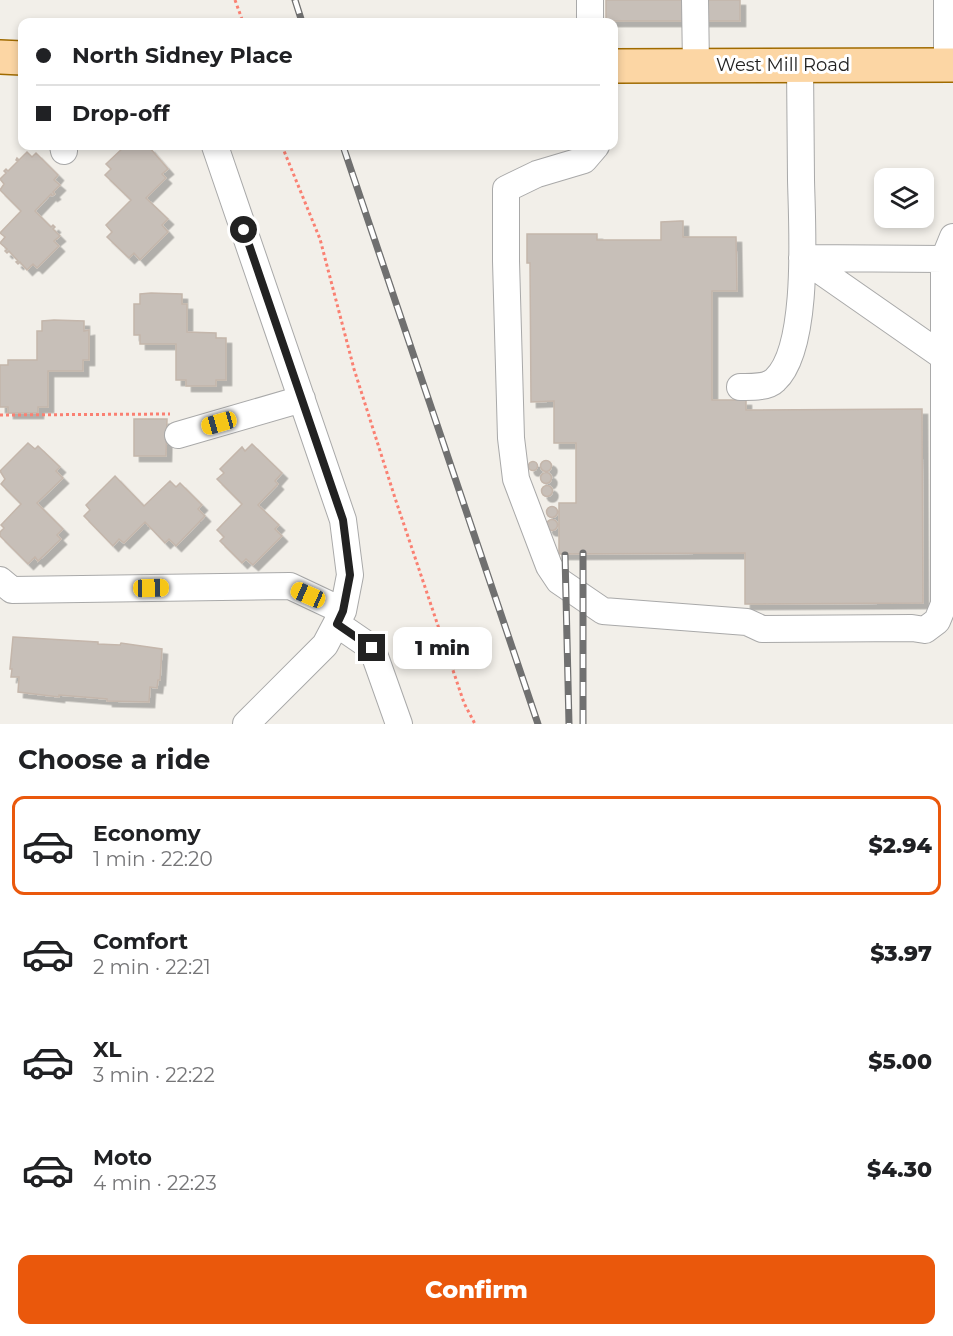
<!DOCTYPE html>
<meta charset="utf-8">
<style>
body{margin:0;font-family:Montserrat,sans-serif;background:#f2f2f2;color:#202124;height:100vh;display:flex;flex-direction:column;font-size:22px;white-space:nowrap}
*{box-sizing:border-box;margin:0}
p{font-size:20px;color:#757577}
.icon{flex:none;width:33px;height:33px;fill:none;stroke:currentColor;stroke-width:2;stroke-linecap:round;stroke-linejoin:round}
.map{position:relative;height:724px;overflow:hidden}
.sheet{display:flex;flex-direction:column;background:#fff;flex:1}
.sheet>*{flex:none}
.top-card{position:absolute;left:18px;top:18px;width:600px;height:132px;border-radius:12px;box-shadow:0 3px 9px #0003;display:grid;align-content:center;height:132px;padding:0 18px;background:#fff}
.buttons{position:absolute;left:874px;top:168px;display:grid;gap:12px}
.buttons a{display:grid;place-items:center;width:60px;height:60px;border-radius:12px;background:#fff;box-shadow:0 3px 9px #0003;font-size:30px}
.end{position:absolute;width:27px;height:27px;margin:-14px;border:8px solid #222;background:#fff;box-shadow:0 0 0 3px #fff}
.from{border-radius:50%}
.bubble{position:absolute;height:42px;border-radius:12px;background:#fff;box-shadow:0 3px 9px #0003;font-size:20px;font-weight:800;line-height:42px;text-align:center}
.car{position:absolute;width:18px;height:36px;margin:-18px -9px;border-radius:8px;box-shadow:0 0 4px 2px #0007;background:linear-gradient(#f5c518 24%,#345 0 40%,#f5c518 0 76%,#345 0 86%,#f5c518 0)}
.top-card b{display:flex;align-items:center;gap:21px;height:57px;font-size:22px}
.top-card b+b{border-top:2px solid #e0e0e0}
.top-card i{width:15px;height:15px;background:#202124}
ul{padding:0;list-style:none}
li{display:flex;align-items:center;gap:18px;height:99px;margin:0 12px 9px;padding:0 6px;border:3px solid transparent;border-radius:12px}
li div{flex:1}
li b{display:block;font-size:22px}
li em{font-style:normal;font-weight:800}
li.active{border-color:#ea580c}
li>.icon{width:54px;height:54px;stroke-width:1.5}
h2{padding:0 18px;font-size:27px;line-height:72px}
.primary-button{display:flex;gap:12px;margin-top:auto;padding:12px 18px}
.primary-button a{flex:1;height:69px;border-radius:12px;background:#ea580c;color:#fff;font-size:24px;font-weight:800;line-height:69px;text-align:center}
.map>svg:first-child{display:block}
.building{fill:#c7bfb8;stroke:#c4b6ab;stroke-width:1.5;filter:url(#shadow)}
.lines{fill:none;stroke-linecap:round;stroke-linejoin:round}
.minor-casing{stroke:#a9a9a9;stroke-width:28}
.major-casing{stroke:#a06b00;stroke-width:36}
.path{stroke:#fa8072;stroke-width:3;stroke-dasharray:3 3;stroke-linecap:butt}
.minor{stroke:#fff;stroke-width:26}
.major{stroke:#fcd6a4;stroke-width:33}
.rail-casing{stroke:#707070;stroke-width:7}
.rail{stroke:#fff;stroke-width:4.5;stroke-dasharray:14;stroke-linecap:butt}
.route{stroke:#222;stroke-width:8}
.labels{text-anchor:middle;stroke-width:6;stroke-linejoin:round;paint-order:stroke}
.street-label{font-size:18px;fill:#222;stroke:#fff}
</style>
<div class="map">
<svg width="953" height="724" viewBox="0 0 953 724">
<defs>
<filter id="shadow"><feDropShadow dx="5.5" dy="5.5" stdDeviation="0" flood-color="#0004"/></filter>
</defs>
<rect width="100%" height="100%" fill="#f2efe9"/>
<path class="building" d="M606 0H687V21H606Z
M701 0H740V21H701Z
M125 146 149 147 168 169 162 174 166 178 146 198 168 219 162 225 168 232 140 260 134 253 129 258 107 237 112 232 106 225 131 200 105 175 111 169 106 164Z
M27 152 32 157 36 153 58 175 54 180 60 185 53 192 55 194 52 196 51 194 35 211 51 227 53 225 55 227 53 229 60 236 54 241 59 246 37 268 33 264 27 270 20 262 18 264 16 262 18 261 9 251 7 253 5 251 7 249 0 243 5 237 0 233 21 211 0 190 4 184 0 179 6 173 4 171 6 169 8 171 18 161 16 160 17 158 19 160Z
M680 221H683V237H736L737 291H712V400H746V410L922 409 923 603 745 604V553L559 554V503H576V443H554V401L531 402 530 263H527V234H597V240H661V222Z
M151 293 182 294V304H187V332L216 333V338H226V380H216V386H186V380H176V344H140V335H134V304H140V294Z
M54 320 84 321V331L89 330V360H83V371H48V407H38V413H8V407H0V365H8V360H37V331H42V321Z
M134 419H167L166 456H134Z
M28 443 35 449 38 446 60 467 56 471 63 478 37 503 63 529 57 535 61 539 38 561 35 557 28 564 0 536V532L4 528 1 525 21 504 1 484 5 479 0 471Z
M252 444 282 473 275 481 278 484 258 505 279 525 275 529 282 536 253 565 246 559 242 563 220 541 224 537 217 530 242 504 217 479 224 473 220 469 242 447 245 451Z
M540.5 466a5.5 5.5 0 1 1 11 0a5.5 5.5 0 1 1-11 0Z
M528.5 466a4.5 4.5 0 1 1 9 0a4.5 4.5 0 1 1-9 0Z
M540.5 478a5.5 5.5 0 1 1 11 0a5.5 5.5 0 1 1-11 0Z
M115 476 144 506 170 481 176 487 180 483 202 505 198 509 205 516 176 546 169 539 165 543 145 522 124 543 119 539 113 546 84 516 90 510 86 505Z
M541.5 491a5.5 5.5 0 1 1 11 0a5.5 5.5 0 1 1-11 0Z
M546.5 512a5.5 5.5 0 1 1 11 0a5.5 5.5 0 1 1-11 0Z
M546.5 525a5.5 5.5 0 1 1 11 0a5.5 5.5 0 1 1-11 0Z
M13 637 98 642V644L120 645 121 643 162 649 160 680H158L157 688 150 687 149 702 107 701V699L59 695V697L18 692 19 677H11L12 669H10Z"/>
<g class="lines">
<g class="minor-casing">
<path id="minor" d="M590 0V22
M695 0 696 66
M947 65V0
M63 146 64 151
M215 146 343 520 350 575 343 611 325 645 246 724
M596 146 584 160 537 174 506 189V261L511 438 516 479 549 566 559 581 603 611 747 622 762 629 912 628 925 630 937 621 944 604V259L953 237
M802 258 944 357
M802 258 944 259
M740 387C750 387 767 388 775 380 810 348 802 226 801 180 801 142 800 103 800 65
M178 435 302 399
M0 580 12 590 290 586 343 611
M337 624 372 648 399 724"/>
</g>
<g class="major-casing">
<path id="major" d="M0 57 22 58
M614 66 953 65"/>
</g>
<path class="path" d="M235 0 243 22
M282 146 320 239 354 369 395 498 464 703 475 724
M0 415 170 414"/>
<use href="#minor" class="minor"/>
<use href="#major" class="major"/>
<g class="rail-casing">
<path id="rail" d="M295 0 302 22
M343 146 538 724
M565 555 569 724
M583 724V553"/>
</g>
<use href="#rail" class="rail"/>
</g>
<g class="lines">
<path class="route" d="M244 230 343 520 350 575 343 611 337 624 372 648"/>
</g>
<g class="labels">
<g class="street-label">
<text x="783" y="71">West Mill Road</text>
</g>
</g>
</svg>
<div class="buttons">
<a><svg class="icon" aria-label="layers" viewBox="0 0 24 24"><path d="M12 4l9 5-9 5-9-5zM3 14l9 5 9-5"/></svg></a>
</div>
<i class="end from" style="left:244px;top:230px"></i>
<i class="end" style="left:372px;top:648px"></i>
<div class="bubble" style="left:393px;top:627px;width:99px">1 min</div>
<i class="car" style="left:219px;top:423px;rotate:254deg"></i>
<i class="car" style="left:151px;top:588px;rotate:89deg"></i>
<i class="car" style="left:308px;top:595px;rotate:294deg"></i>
<div class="top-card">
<b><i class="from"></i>North Sidney Place</b>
<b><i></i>Drop-off</b>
</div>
</div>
<section class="sheet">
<h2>Choose a ride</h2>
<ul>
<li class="active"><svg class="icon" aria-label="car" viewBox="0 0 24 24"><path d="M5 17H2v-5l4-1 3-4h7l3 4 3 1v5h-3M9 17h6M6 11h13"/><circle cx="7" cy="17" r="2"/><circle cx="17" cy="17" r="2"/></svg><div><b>Economy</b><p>1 min · 22:20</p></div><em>$2.94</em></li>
<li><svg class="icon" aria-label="car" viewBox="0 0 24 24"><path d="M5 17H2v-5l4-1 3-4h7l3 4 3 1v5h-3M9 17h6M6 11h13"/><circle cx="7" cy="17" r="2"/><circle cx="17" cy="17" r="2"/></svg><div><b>Comfort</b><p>2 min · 22:21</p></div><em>$3.97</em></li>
<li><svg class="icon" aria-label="car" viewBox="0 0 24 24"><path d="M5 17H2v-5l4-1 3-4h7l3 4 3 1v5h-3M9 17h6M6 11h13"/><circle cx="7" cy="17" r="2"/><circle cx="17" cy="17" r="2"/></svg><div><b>XL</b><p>3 min · 22:22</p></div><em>$5.00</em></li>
<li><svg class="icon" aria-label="car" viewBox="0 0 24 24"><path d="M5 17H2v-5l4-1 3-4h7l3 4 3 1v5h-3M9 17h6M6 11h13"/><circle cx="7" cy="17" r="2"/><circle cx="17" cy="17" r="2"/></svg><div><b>Moto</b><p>4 min · 22:23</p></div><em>$4.30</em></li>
</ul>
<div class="primary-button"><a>Confirm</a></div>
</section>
